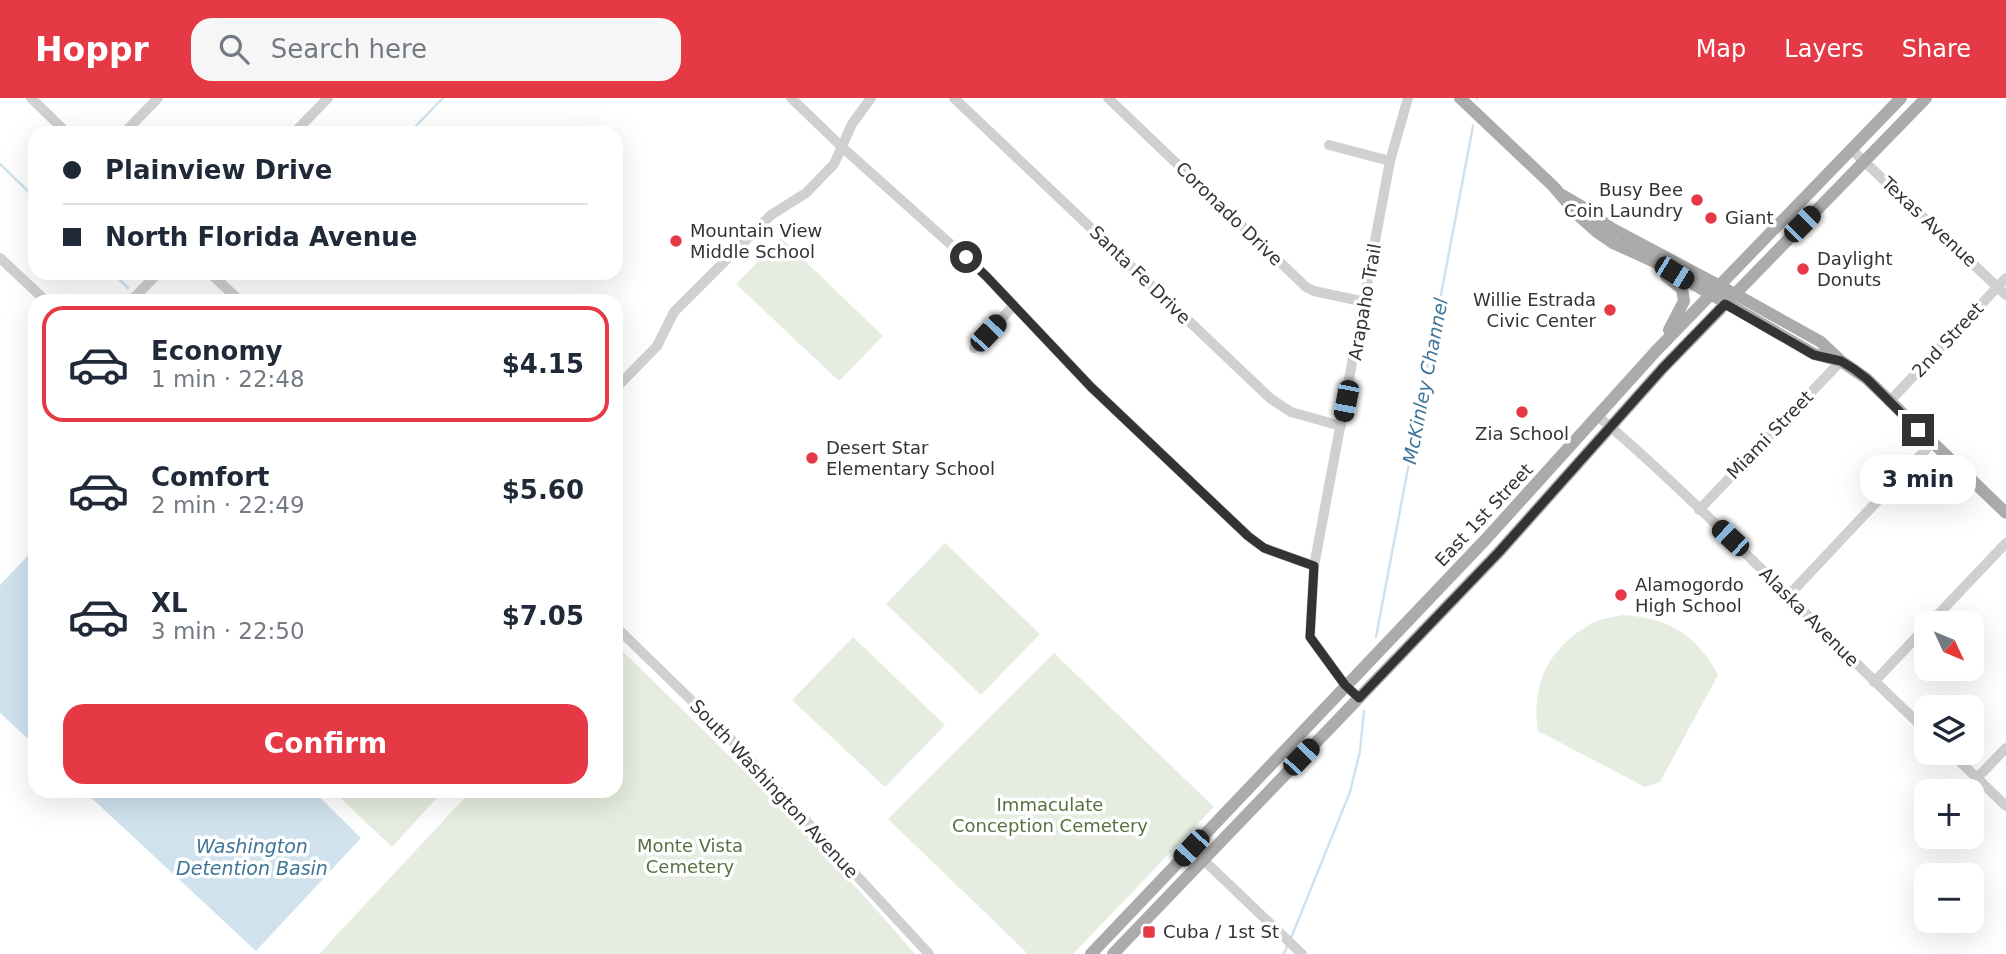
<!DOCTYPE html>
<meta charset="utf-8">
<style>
body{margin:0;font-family:"DejaVu Sans",sans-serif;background:#f6f6f7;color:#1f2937;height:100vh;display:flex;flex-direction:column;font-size:26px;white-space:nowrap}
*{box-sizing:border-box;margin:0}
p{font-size:23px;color:#747a83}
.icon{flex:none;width:38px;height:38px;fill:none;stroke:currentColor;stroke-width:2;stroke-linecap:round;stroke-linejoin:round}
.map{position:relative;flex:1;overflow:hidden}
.details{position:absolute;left:28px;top:196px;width:595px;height:504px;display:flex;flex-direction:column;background:#fff;border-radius:21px;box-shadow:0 7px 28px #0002}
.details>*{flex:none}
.hud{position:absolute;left:28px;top:28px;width:595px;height:154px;border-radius:21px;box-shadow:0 7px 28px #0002;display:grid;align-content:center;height:154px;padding:0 35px;background:#fff}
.needle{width:46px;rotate:134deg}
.tools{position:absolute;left:1914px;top:513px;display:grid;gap:14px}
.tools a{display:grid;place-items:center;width:70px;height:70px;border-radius:14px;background:#fff;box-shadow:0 7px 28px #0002;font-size:35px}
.end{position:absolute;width:32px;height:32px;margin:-16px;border:9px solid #333;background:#fff;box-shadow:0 0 0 4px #fff}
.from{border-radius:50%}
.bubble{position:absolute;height:49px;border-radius:21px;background:#fff;box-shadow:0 7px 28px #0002;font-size:23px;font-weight:800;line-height:49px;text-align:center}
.car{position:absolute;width:21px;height:42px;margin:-21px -10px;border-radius:9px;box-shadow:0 0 5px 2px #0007;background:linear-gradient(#222 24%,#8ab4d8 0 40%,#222 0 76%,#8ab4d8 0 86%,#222 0)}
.hud b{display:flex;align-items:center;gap:24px;height:66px;font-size:26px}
.hud b+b{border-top:2px solid #e0e1e3}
.hud i{width:18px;height:18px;background:#1f2937}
ul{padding:12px 0 0;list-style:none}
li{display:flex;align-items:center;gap:21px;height:116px;margin:0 14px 10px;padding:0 21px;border:4px solid transparent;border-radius:21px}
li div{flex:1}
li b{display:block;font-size:26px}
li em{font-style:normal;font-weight:800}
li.selected{border-color:#e63946}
li>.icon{width:63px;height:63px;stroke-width:1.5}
.action{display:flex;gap:14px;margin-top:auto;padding:14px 35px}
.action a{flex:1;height:80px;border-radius:21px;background:#e63946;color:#fff;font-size:28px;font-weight:800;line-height:80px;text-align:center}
header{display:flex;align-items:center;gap:42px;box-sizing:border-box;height:98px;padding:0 35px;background:#e63946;color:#fff}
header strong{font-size:33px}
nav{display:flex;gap:38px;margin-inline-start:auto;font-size:24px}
.search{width:490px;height:63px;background:#f6f6f7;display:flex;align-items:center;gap:18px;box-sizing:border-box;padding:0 24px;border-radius:21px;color:#747a83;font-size:26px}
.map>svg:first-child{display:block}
.green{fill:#e6ecdf}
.water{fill:#cfe2ee}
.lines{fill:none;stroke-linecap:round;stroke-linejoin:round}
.stream{stroke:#cfe2ee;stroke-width:2.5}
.minor{stroke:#d0d0d0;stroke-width:10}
.major{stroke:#ababab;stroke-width:12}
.route{stroke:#333;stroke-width:9}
.poi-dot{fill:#e63946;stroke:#fff;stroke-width:2.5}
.labels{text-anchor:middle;stroke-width:7;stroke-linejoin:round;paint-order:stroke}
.poi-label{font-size:18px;fill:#333;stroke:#fff;text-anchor:start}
.street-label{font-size:18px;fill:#333;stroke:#fff}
.park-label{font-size:18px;fill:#56703f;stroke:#fff}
.water-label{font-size:19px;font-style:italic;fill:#3f7597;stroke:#fff}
</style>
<header>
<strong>Hoppr</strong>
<div class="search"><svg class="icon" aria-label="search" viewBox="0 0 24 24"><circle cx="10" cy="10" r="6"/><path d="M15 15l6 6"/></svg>Search here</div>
<nav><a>Map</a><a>Layers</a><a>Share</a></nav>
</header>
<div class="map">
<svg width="2006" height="856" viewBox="0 0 2006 856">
<rect width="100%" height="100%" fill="#fff"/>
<path class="green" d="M781 140 883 238 839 283 736 186Z
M945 445 1040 536 981 597 886 506Z
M1623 517C1669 520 1696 536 1718 577L1660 684 1645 689 1538 633C1532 593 1544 558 1578 534 1584 531 1590 525 1597 523 1605 520 1614 519 1623 517Z
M853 539 945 627 885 689 792 602Z
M616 547C719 647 822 747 915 856H319L471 693H616Z
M1054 555 1214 709 1073 856H1028L888 721Z
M333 693H443L392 749Z"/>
<path class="water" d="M35 450V647L0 615V487Z
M84 693H313L361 740 256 853Z"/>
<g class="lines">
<path class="stream" d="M1477 1V0
M409 35 443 0
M0 66 35 100
M113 175 128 190
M1376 539 1473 28
M1291 840 1350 694 1360 653 1364 613
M1284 856 1288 846"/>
<path class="minor" d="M31 0 67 35
M791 0 842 49 986 178 1091 289 1248 438 1264 450 1314 468
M954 0 1271 301 1291 314 1341 328
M1108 0 1306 189 1314 193 1365 204
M124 35 158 0
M294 35 328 0
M1329 47 1390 63
M1852 52 2006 197
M0 160 46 203
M210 175 240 203
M131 203 158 175
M974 250 1014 207
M616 290 657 248 674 214 771 117 806 95 834 66 852 26 871 0
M35 303V302
M1889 304 2006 180
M1599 319C1714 417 1816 530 1927 633
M1699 412 1841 263
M1789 497 1932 345
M1930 525 2006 445
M616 529 725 635 929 856
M1874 584 1927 528
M1359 600 1345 587 1310 539 1314 468 1390 63 1408 0
M1950 654 2006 708
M1977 680 2006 650
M1191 750 1302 856"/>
<path class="major" d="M1460 0 1553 88 1579 118 1597 134 1613 145 1657 165 1814 256 1841 263
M1562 97 1586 111 1611 130 1735 196 1821 244 1841 263 1867 281 2006 415
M1666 178 1682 191 1684 203 1669 232
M1091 856 1486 441 1656 253 1901 0
M1113 856 1499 454 1663 270 1926 0"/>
</g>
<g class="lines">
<path class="route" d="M966 159 986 178 1091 289 1248 438 1264 450 1314 468 1310 539 1345 587 1359 600 1499 454 1663 270 1725 206 1814 257 1841 263 1854 271 1867 281 1918 332"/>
</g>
<g class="poi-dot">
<circle cx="1697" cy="102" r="7"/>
<circle cx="1711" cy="120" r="7"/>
<circle cx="676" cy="143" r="7"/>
<circle cx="1803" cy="171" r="7"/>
<circle cx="1610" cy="212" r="7"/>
<circle cx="1522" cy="314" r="7"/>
<circle cx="812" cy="360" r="7"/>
<circle cx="1621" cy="497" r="7"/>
<rect x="1142" y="827" width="14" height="14" rx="3.5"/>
</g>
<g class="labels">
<g class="poi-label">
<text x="1683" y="98" text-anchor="end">Busy Bee<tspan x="1683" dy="21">Coin Laundry</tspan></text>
<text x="1725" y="126">Giant</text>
<text x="690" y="139">Mountain View<tspan x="690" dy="21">Middle School</tspan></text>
<text x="1817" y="167">Daylight<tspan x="1817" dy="21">Donuts</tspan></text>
<text x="1596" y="208" text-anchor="end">Willie Estrada<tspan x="1596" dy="21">Civic Center</tspan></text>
<text x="1522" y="342" text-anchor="middle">Zia School</text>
<text x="826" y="356">Desert Star<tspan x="826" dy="21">Elementary School</tspan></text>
<text x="1635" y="493">Alamogordo<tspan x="1635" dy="21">High School</tspan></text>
<text x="1163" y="840">Cuba / 1st St</text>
</g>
<g class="street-label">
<text transform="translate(1229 116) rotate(44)" y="6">Coronado Drive</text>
<text transform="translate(1929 124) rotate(43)" y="6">Texas Avenue</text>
<text transform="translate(1140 177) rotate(44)" y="6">Santa Fe Drive</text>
<text transform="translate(1365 204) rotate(-80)" y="6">Arapaho Trail</text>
<text transform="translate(1948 242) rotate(-47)" y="6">2nd Street</text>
<text transform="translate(1770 337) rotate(-46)" y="6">Miami Street</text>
<text transform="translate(1484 417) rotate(-47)" y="6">East 1st Street</text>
<text transform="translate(1809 519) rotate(45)" y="6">Alaska Avenue</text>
<text transform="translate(774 691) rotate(47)" y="6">South Washington Avenue</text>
</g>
<g class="park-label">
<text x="1050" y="713">Immaculate<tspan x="1050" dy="21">Conception Cemetery</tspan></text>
<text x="690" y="754">Monte Vista<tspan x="690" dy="21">Cemetery</tspan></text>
</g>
<g class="water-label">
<text transform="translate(1425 283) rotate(-79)" y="7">McKinley Channel</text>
<text x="252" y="755">Washington<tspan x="252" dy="22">Detention Basin</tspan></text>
</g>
</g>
</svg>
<div class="tools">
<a><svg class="needle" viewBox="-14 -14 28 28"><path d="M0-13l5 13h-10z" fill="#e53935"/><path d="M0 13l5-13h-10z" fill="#747a83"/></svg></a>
<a><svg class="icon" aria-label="layers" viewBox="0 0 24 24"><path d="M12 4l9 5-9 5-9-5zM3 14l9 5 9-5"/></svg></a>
<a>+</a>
<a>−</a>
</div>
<i class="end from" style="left:966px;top:159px"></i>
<i class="end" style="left:1918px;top:332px"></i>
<div class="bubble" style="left:1860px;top:357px;width:116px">3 min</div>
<i class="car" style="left:1802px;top:126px;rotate:45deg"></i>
<i class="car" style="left:1674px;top:175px;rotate:122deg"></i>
<i class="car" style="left:988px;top:235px;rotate:43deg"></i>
<i class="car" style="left:1346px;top:303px;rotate:191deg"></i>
<i class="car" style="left:1730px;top:440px;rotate:313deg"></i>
<i class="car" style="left:1301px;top:659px;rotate:44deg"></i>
<i class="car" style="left:1191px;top:750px;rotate:223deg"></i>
<div class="hud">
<b><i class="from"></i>Plainview Drive</b>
<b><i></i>North Florida Avenue</b>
</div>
<section class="details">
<ul>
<li class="selected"><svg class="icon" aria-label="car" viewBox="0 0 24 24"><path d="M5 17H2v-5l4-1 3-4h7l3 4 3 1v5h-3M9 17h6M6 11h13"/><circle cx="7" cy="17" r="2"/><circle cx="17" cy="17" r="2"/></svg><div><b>Economy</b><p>1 min · 22:48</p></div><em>$4.15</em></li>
<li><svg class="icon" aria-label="car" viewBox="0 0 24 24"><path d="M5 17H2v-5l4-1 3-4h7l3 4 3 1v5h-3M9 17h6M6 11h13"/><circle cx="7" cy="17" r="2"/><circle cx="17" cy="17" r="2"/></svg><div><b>Comfort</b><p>2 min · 22:49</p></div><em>$5.60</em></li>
<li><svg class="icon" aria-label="car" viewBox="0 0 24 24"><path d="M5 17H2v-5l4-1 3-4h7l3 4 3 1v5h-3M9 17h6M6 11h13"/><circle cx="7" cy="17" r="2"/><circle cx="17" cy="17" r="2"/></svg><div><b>XL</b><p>3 min · 22:50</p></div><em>$7.05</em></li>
</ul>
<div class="action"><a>Confirm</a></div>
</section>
</div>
